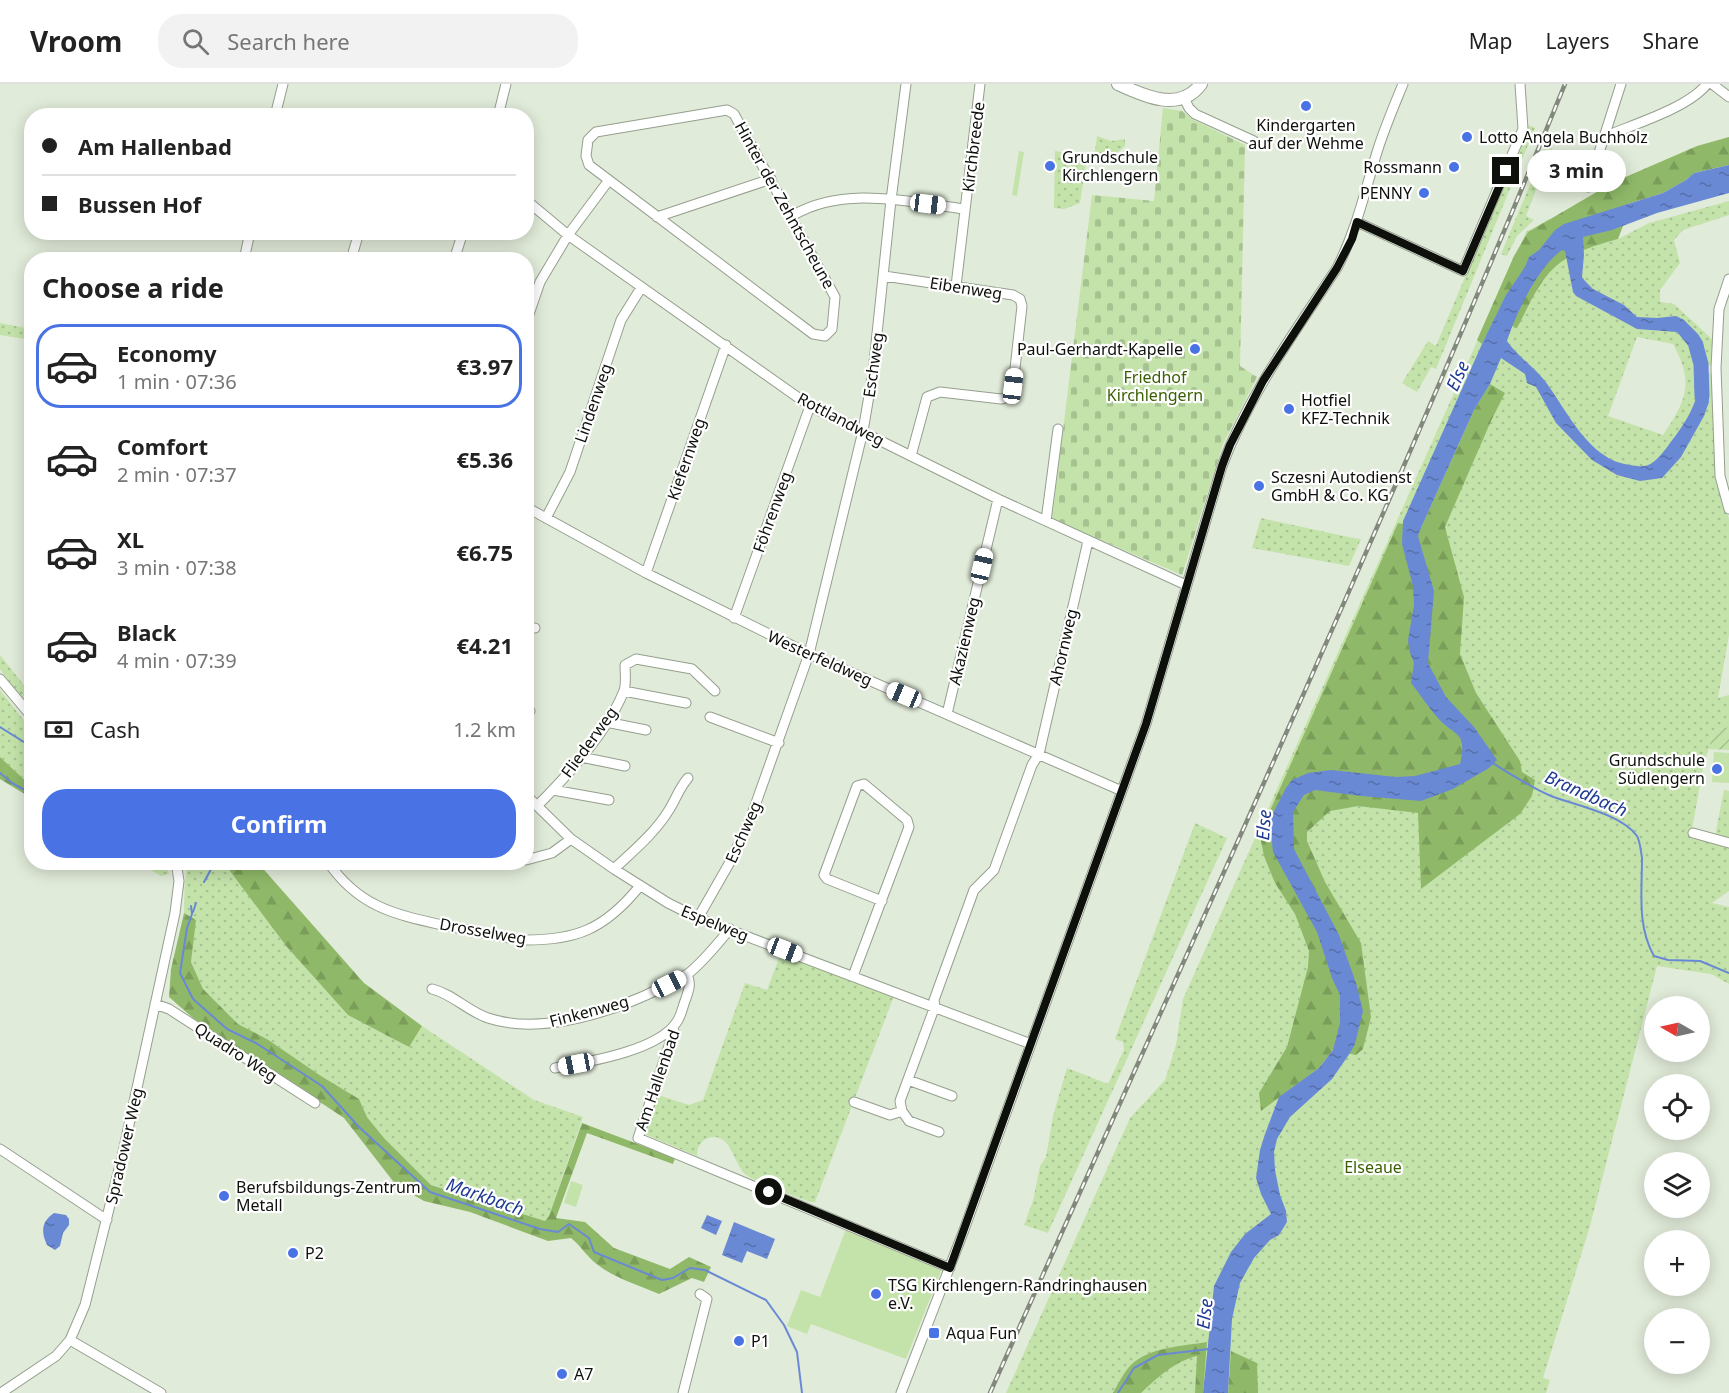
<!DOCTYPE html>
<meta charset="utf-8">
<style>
body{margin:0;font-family:"Noto Sans",sans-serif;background:#f2f2f2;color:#222;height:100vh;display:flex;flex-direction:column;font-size:22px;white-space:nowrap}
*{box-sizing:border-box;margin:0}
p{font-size:20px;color:#767676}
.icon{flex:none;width:33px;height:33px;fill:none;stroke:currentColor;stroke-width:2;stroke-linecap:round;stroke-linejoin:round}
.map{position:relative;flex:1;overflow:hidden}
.sheet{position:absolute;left:24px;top:168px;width:510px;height:618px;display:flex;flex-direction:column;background:#fff;border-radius:24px;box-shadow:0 3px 15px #0003}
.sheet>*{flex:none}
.hud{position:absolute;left:24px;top:24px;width:510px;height:132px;border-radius:24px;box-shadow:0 3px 15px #0003;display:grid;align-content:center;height:132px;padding:0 18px;background:#fff}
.needle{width:39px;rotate:279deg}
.controls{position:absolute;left:1644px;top:912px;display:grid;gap:12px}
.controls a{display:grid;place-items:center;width:66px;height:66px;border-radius:50%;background:#fff;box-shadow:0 3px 15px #0003;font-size:30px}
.end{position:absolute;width:27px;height:27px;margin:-14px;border:8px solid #0e110b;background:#fff;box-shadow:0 0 0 3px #fff}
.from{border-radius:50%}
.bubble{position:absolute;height:42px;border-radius:21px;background:#fff;box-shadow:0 3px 15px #0003;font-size:20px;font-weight:700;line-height:42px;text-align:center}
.car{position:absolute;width:18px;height:36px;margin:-18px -9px;border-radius:8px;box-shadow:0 0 4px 2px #0007;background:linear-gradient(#fff 24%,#345 0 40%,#fff 0 76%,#345 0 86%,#fff 0)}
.hud b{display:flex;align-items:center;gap:21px;height:57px;font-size:22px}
.hud b+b{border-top:2px solid #e0e0e0}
.hud i{width:15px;height:15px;background:#222}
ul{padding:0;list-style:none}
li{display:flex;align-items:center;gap:18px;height:84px;margin:0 12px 9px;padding:0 6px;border:3px solid transparent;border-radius:24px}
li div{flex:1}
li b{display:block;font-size:22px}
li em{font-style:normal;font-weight:700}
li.selected{border-color:#4972e5}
li>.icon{width:54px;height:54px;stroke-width:1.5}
h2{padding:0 18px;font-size:27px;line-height:72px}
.pay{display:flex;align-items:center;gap:15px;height:66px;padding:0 18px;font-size:22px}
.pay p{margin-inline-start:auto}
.primary-button{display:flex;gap:12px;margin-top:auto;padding:12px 18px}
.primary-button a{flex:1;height:69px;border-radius:24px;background:#4972e5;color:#fff;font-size:24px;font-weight:700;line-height:69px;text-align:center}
header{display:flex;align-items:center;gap:36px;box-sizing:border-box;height:84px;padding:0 30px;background:#fff;border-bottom:2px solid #e0e0e0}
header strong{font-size:28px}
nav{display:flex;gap:33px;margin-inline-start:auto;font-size:21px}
.search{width:420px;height:54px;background:#f2f2f2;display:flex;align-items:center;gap:15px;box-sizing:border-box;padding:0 21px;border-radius:24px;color:#767676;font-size:22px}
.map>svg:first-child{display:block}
.grass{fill:url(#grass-dots);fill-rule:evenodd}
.forest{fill:url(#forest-firs)}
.cemetery{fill:url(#cemetery-stones)}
.garden{fill:url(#garden-furrows)}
.pitch{fill:#c4e3aa}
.water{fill:url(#water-ripples)}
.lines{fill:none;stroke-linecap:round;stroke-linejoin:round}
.stream{stroke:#6a89d5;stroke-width:2}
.river{stroke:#6a89d5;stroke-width:15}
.minor-casing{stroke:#959f8e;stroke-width:11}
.tertiary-casing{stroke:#959f8e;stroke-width:14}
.minor{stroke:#fff;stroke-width:9}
.tertiary{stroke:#fff;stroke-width:12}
.rail-casing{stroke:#82897c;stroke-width:4.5}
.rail{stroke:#fff;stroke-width:2;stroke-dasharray:7;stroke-linecap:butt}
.route{stroke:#0e110b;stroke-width:8}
.poi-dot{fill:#4972e5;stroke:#fff;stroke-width:2}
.labels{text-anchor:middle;stroke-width:4.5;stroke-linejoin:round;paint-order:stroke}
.poi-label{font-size:16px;fill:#0e110b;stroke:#fff;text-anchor:start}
.street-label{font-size:16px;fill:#0e110b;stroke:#fff}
.park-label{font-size:16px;fill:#3a5f02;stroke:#fff}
.water-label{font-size:18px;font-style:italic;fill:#1e3a92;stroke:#fff}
</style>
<header>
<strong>Vroom</strong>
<div class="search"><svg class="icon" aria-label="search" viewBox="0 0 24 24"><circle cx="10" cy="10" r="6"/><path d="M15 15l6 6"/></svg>Search here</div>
<nav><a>Map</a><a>Layers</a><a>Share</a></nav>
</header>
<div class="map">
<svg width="1729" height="1309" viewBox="0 0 1729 1309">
<defs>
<pattern id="grass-dots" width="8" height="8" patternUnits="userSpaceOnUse" patternTransform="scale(1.5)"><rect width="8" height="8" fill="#c4e3aa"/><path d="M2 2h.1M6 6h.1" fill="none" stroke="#a7c291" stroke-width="1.8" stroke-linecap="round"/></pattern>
<pattern id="forest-firs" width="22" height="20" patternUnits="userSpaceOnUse" patternTransform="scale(1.5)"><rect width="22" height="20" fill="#8fb968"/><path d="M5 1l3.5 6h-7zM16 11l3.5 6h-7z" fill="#7a9e59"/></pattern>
<pattern id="cemetery-stones" width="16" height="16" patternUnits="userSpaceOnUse" patternTransform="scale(1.5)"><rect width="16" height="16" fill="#c4e3aa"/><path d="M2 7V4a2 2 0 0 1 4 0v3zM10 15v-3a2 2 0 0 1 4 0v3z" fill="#a7c291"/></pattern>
<pattern id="garden-furrows" width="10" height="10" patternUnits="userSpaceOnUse" patternTransform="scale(1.5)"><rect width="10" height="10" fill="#c4e3aa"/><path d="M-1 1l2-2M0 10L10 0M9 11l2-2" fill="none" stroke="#a7c291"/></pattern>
<pattern id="water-ripples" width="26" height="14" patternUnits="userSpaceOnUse" patternTransform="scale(1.5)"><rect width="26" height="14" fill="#6a89d5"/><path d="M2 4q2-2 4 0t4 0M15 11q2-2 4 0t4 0" fill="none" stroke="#566fab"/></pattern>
</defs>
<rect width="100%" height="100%" fill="#e1ebd9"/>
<path class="grass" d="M1529 41 1535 44 1436 285 1431 283 1417 308 1402 299 1428 257 1436 262Z
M1552 48 1555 56 1526 132 1534 136 1517 152 1507 172 1501 170Z
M1097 52 1111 57 1125 55V62L1111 74H1094Z
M1055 67 1087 72 1080 119 1064 125 1054 124Z
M1729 117V131L1683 146 1674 156 1680 179 1660 206V218L1674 220 1712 255V281L1694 286 1696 292 1713 288 1717 391 1729 435V551L1718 614 1729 611V643L1713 646 1709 665 1704 678 1691 751 1729 762V807L1712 819 1729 823V900L1711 890 1657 882 1590 1142 1543 1294 1550 1296 1546 1309H1006L1130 1034 1165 996 1176 961 1183 915 1526 148 1549 135 1571 173 1588 164 1618 155 1649 139ZM1637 253 1673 260C1694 298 1687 316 1663 351L1608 332Z
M0 239 31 245V256L0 251Z
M1261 434 1353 454 1361 455 1349 482 1252 464Z
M0 571 31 610V623L10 599 0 585Z
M0 606 22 634 31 642V702L0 673Z
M1724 706 1729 707V756L1715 752Z
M1195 739 1227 754 1048 1149 1024 1141 1033 1117 1040 1082 1046 1073 1053 1032 1067 984 1108 1000 1124 966 1123 958 1115 955Z
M190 778 224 779 232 789 408 963 422 942 534 1016 583 1033 549 1132 545 1137 431 1101 384 1054 367 1033 359 1015 321 992 267 955 238 940 202 905 191 878 195 836 184 829C185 814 183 790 190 778Z
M139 779H166L169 790 161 792Z
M781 869 894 912 815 1118H810C797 1113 753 1097 745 1090 733 1079 731 1047 708 1054 700 1057 697 1064 697 1072L642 1049 655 1010 689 1021 703 1016 745 899 767 906Z"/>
<path class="forest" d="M1729 53V81L1694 89 1686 96 1663 109 1625 121 1623 142 1618 155C1598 161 1578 166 1561 178 1540 193 1529 222 1517 244L1495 235 1482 260 1477 256 1514 172 1528 148 1614 98 1697 62Z
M1490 300 1505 309 1491 337 1445 443 1464 513 1460 570 1476 609 1520 677 1522 688 1535 696 1532 712 1520 730 1421 805 1418 729 1358 722 1330 727 1307 748V757L1325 798 1361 859 1371 933 1363 965 1356 971 1333 966 1319 984 1261 1027 1259 1009 1287 963 1308 883 1309 867 1295 830 1275 799 1264 772 1261 757 1265 738 1398 439 1421 444 1474 326Z
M0 673 31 702V714L0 695Z
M224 779H258L364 899 422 942 409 963 348 931 287 863Z
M184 829 196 836 191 878 203 905 238 940 267 955 321 992 359 1015 367 1033 384 1054 431 1101 545 1137 549 1132 582 1039 675 1074 673 1080 587 1049 556 1134 585 1138 614 1164 670 1185 689 1173 711 1183 704 1198 692 1194 659 1210C639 1201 616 1195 598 1181 588 1174 581 1162 571 1154L548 1157 470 1128 424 1117 396 1101 344 1034 193 934 169 913 171 885Z
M1207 1258 1203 1309H1195L1197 1272C1175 1277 1157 1294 1141 1309H1113C1118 1300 1124 1288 1131 1281 1149 1263 1184 1262 1207 1258Z
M1231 1267 1257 1279 1258 1309H1228Z"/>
<path class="cemetery" d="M1163 24 1182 27 1192 35 1245 61 1240 282 1257 293 1223 360 1182 491 1052 435 1092 111 1154 117Z"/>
<path class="garden" d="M1729 643V666L1709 665 1713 646Z"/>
<path class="pitch" d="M1019 67 1024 68 1017 112 1012 111Z
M1714 668 1729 669V699L1712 698Z
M571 1097 583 1101 576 1123 564 1119Z
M846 1145 931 1180 941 1187 906 1275 811 1240 807 1250 787 1242 801 1206 820 1213Z"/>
<path class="water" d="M1729 81V109L1657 129 1612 146 1583 153 1584 171 1582 193 1585 197 1593 205 1624 221 1637 233 1657 234 1676 232 1684 236 1698 250 1703 258 1704 266 1703 279H1696L1691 265 1677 248 1637 245 1576 212 1573 208 1565 167 1562 166C1538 183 1516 229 1507 257 1517 272 1533 282 1545 297 1567 326 1588 376 1630 381 1638 382 1645 384 1652 379 1659 374 1665 366 1670 359 1685 340 1700 317 1699 293L1706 292 1709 318 1704 332 1681 373 1662 394 1640 397 1617 391 1592 376 1556 339 1536 303 1527 299 1525 290 1501 274 1490 300 1474 326 1421 444 1418 452 1434 507 1428 579 1446 613 1474 643 1497 676 1489 684 1453 705 1421 717 1361 712 1315 706 1304 711 1293 728 1294 765 1339 851 1356 899 1363 927 1355 960 1350 969 1332 995 1290 1033 1277 1055 1274 1068 1275 1086 1280 1111 1286 1127 1287 1138 1279 1151 1270 1156 1254 1174 1240 1199 1232 1235 1228 1309H1203L1214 1202 1231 1168 1245 1150 1271 1130 1261 1110 1256 1094 1260 1066 1265 1050 1279 1013 1319 984 1333 966 1340 939V911L1332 894 1317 848 1273 768 1271 749V733L1286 704 1292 696 1308 689 1331 686 1396 693 1415 692 1460 680C1468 646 1454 653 1437 633 1428 623 1420 610 1411 599L1414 579 1410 569 1408 556 1414 521 1413 502 1402 460 1403 437 1482 260 1506 211 1525 183 1529 173 1539 166 1555 146 1564 140 1663 109 1686 96 1694 89Z
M54 1129 66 1131 69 1135V1141L63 1149 60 1162 55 1166 47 1161C41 1148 41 1138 54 1129Z
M707 1131 722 1137 716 1151 701 1144Z
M734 1138 775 1155 767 1175 747 1167 742 1179 722 1171Z"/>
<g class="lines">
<path class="stream" d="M0 643 32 663
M1491 678C1510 690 1530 703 1551 712 1575 721 1621 730 1637 752 1640 757 1641 768 1642 774 1642 807 1637 843 1654 872L1668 876 1700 877 1729 889
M0 689 12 699 32 710
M158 778 163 783
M204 798 215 778
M191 822 192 830 187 844 180 889 193 915 227 945 256 959 322 1002 359 1043 430 1108 540 1145 558 1148 569 1140 589 1154 594 1168 662 1196 673 1194 690 1184 705 1186 766 1216 784 1241 797 1268 802 1309
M193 828 196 819
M1118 1309 1134 1284 1158 1271 1209 1265"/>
<path class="river" d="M1696 262 1701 280 1702 312"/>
<g class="minor-casing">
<path id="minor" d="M1712 0 1729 13
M1184 14 1189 24 1195 30 1254 57
M727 26 734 30 835 213 832 245 825 252 813 250 589 81 586 72 588 56 596 48Z
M275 32 283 0
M498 32 506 0
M1606 49 1611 50C1638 39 1689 23 1707 0
M1588 103 1621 0
M526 116 568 151 810 322 998 415 1186 501
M792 132C843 101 909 118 965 125
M657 133 771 95
M1357 138 1463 187 1523 45 1520 0
M244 176 250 148
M351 176 359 148
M454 176 463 148
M884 192 1013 211 1020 215 1022 222 1013 302C1010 309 1009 314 1001 315L940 308 927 313 911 372
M1729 195 1719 225 1716 284 1720 392 1729 425
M956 202 980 0
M526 239 540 198 568 151 609 96
M526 423 646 489 809 570 1122 707
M546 434 570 388 621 236 641 204
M1046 437 1058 345
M646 489 726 261
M734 534 810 322
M526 544H535
M0 595 32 633
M624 607 686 619
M526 628 530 627
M947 630 998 415
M710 633 779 659
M606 638 646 646
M581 673 625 682
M553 706 609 716
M526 711 571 755 614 785 668 819 698 834 1031 960
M538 721C567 692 607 648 623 609 627 602 625 590 625 581L636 575 692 585 715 607
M1693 749 1729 759
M526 776 552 769 571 755
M328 778C358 822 393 830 442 841 468 846 494 851 520 856 575 857 604 846 639 803
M614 785C633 767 655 749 669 726 676 715 679 704 688 694
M698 834 730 778 751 733 809 570 863 347 873 288 891 116 906 0
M853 892 909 743 907 736 864 700 857 702 824 791 827 795 882 817
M432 905C453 910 467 927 488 934 542 952 616 927 665 902 673 898 682 894 689 889 705 876 717 860 730 845
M155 920 169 925 315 1019
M672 944 674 947 638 1054 950 1184
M555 984C587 978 657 967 676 939 681 933 682 925 685 917 688 908 692 900 687 891
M908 996 952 1012
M854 1018 890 1031 902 1027 909 1037 939 1048
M902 1027 900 1017 935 922 934 916 974 806 994 786 1032 681 1039 670 1088 457
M0 1065 107 1136
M70 1256 161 1309
M1 1309 56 1272 70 1256 85 1221 122 1073 175 829 179 797 176 778
M683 1309 707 1215 700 1210
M901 1309 964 1146 1146 640 1222 382C1249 310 1295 248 1337 184 1357 145 1365 106 1378 65 1385 43 1394 22 1403 0"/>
</g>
<g class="tertiary-casing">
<path id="tertiary" d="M1118 0C1144 12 1180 29 1201 0"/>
</g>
<use href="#minor" class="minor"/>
<use href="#tertiary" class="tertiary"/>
<g class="rail-casing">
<path id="rail" d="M990 1309C1184 874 1385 441 1565 0"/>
</g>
<use href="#rail" class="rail"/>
</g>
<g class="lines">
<path class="route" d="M769 1108 950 1184 1146 640 1222 382 1230 361 1263 297 1337 184 1352 155 1357 138 1463 187 1506 87"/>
</g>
<g class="poi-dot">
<circle cx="1306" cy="22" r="6"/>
<circle cx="1467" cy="53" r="6"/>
<circle cx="1050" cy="82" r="6"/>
<circle cx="1454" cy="83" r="6"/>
<circle cx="1424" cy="109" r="6"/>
<circle cx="1195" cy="265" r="6"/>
<circle cx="1289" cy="325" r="6"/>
<circle cx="1259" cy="402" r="6"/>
<circle cx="1717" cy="685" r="6"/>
<circle cx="224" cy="1112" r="6"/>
<circle cx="293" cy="1169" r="6"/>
<circle cx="876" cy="1210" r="6"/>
<rect x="928" y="1243" width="12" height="12" rx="3"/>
<circle cx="739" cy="1257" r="6"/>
<circle cx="562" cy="1290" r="6"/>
</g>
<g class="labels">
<g class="poi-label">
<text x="1306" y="47" text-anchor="middle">Kindergarten<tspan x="1306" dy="18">auf der Wehme</tspan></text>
<text x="1479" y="59">Lotto Angela Buchholz</text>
<text x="1062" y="79">Grundschule<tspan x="1062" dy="18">Kirchlengern</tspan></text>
<text x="1442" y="89" text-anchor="end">Rossmann</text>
<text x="1412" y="115" text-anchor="end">PENNY</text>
<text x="1183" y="271" text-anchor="end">Paul-Gerhardt-Kapelle</text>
<text x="1301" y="322">Hotfiel<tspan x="1301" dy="18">KFZ-Technik</tspan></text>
<text x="1271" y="399">Sczesni Autodienst<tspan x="1271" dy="18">GmbH &amp; Co. KG</tspan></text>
<text x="1705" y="682" text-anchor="end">Grundschule<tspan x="1705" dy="18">Südlengern</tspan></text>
<text x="236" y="1109">Berufsbildungs-Zentrum<tspan x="236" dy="18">Metall</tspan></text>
<text x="305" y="1175">P2</text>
<text x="888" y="1207">TSG Kirchlengern-Randringhausen<tspan x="888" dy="18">e.V.</tspan></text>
<text x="946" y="1255">Aqua Fun</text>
<text x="751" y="1263">P1</text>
<text x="574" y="1296">A7</text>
</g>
<g class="street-label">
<text transform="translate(973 63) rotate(-83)" y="6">Kirchbreede</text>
<text transform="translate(785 121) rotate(61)" y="6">Hinter der Zehntscheune</text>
<text transform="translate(966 204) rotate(9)" y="6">Eibenweg</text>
<text transform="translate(873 281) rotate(-82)" y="6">Eschweg</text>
<text transform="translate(593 319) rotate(-71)" y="6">Lindenweg</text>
<text transform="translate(841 335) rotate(28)" y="6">Rottlandweg</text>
<text transform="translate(686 375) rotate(-71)" y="6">Kiefernweg</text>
<text transform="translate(772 428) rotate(-70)" y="6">Föhrenweg</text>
<text transform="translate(964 557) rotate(-77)" y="6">Akazienweg</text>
<text transform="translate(1063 563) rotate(-77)" y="6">Ahornweg</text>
<text transform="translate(820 574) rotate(24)" y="6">Westerfeldweg</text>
<text transform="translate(589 658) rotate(-54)" y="6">Fliederweg</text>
<text transform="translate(743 748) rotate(-66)" y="6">Eschweg</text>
<text transform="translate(715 839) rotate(22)" y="6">Espelweg</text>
<text transform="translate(483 847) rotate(10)" y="6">Drosselweg</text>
<text transform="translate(589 927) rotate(-15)" y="6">Finkenweg</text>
<text transform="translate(236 968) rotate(33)" y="6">Quadro Weg</text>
<text transform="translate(657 996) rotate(-71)" y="6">Am Hallenbad</text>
<text transform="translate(124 1062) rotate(-77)" y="6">Spradower Weg</text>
</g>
<g class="park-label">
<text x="1155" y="299">Friedhof<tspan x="1155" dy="18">Kirchlengern</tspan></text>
<text x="1373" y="1089">Elseaue</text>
</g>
<g class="water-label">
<text transform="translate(1458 292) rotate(-65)" y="6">Else</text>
<text transform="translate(1586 710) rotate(24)" y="6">Brandbach</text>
<text transform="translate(1264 741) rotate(-86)" y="6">Else</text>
<text transform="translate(485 1113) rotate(19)" y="6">Markbach</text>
<text transform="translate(1205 1230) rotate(-84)" y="6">Else</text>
</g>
</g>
</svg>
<div class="controls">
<a><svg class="needle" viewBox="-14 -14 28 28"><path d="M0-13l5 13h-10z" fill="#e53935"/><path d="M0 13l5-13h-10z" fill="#767676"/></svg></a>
<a><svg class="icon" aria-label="locate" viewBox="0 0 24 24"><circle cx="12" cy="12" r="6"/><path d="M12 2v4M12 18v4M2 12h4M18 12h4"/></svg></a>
<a><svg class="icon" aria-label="layers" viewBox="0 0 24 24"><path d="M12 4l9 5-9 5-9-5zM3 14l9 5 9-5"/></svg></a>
<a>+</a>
<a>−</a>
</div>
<i class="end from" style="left:769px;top:1108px"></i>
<i class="end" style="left:1506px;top:87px"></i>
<div class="bubble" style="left:1527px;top:66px;width:99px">3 min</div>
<i class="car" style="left:928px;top:120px;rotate:97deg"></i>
<i class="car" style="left:1013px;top:302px;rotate:7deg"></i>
<i class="car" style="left:982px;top:482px;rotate:13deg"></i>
<i class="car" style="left:904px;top:611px;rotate:293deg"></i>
<i class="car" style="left:785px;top:866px;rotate:111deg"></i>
<i class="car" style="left:669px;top:900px;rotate:63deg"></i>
<i class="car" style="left:576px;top:980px;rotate:259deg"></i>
<div class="hud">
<b><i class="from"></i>Am Hallenbad</b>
<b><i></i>Bussen Hof</b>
</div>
<section class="sheet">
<h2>Choose a ride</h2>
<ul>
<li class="selected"><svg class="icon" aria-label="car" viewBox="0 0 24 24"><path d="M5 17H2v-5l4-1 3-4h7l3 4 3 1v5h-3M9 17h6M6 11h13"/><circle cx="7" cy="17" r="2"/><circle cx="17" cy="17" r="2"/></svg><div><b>Economy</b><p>1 min · 07:36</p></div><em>€3.97</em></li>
<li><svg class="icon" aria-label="car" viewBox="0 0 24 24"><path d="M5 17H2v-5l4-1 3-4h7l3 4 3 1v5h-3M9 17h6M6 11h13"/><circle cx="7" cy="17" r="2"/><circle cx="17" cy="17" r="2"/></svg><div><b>Comfort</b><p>2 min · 07:37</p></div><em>€5.36</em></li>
<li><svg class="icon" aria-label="car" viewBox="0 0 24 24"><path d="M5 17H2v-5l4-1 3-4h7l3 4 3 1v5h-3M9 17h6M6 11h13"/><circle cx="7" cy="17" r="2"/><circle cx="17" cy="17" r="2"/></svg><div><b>XL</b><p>3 min · 07:38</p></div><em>€6.75</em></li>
<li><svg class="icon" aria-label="car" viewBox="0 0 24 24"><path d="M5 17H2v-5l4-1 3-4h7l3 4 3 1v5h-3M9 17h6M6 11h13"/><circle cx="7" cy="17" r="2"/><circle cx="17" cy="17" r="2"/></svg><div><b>Black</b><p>4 min · 07:39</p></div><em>€4.21</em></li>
</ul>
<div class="pay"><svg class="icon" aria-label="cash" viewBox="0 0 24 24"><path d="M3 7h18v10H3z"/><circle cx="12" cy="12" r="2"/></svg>Cash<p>1.2 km</p></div>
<div class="primary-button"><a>Confirm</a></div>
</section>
</div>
